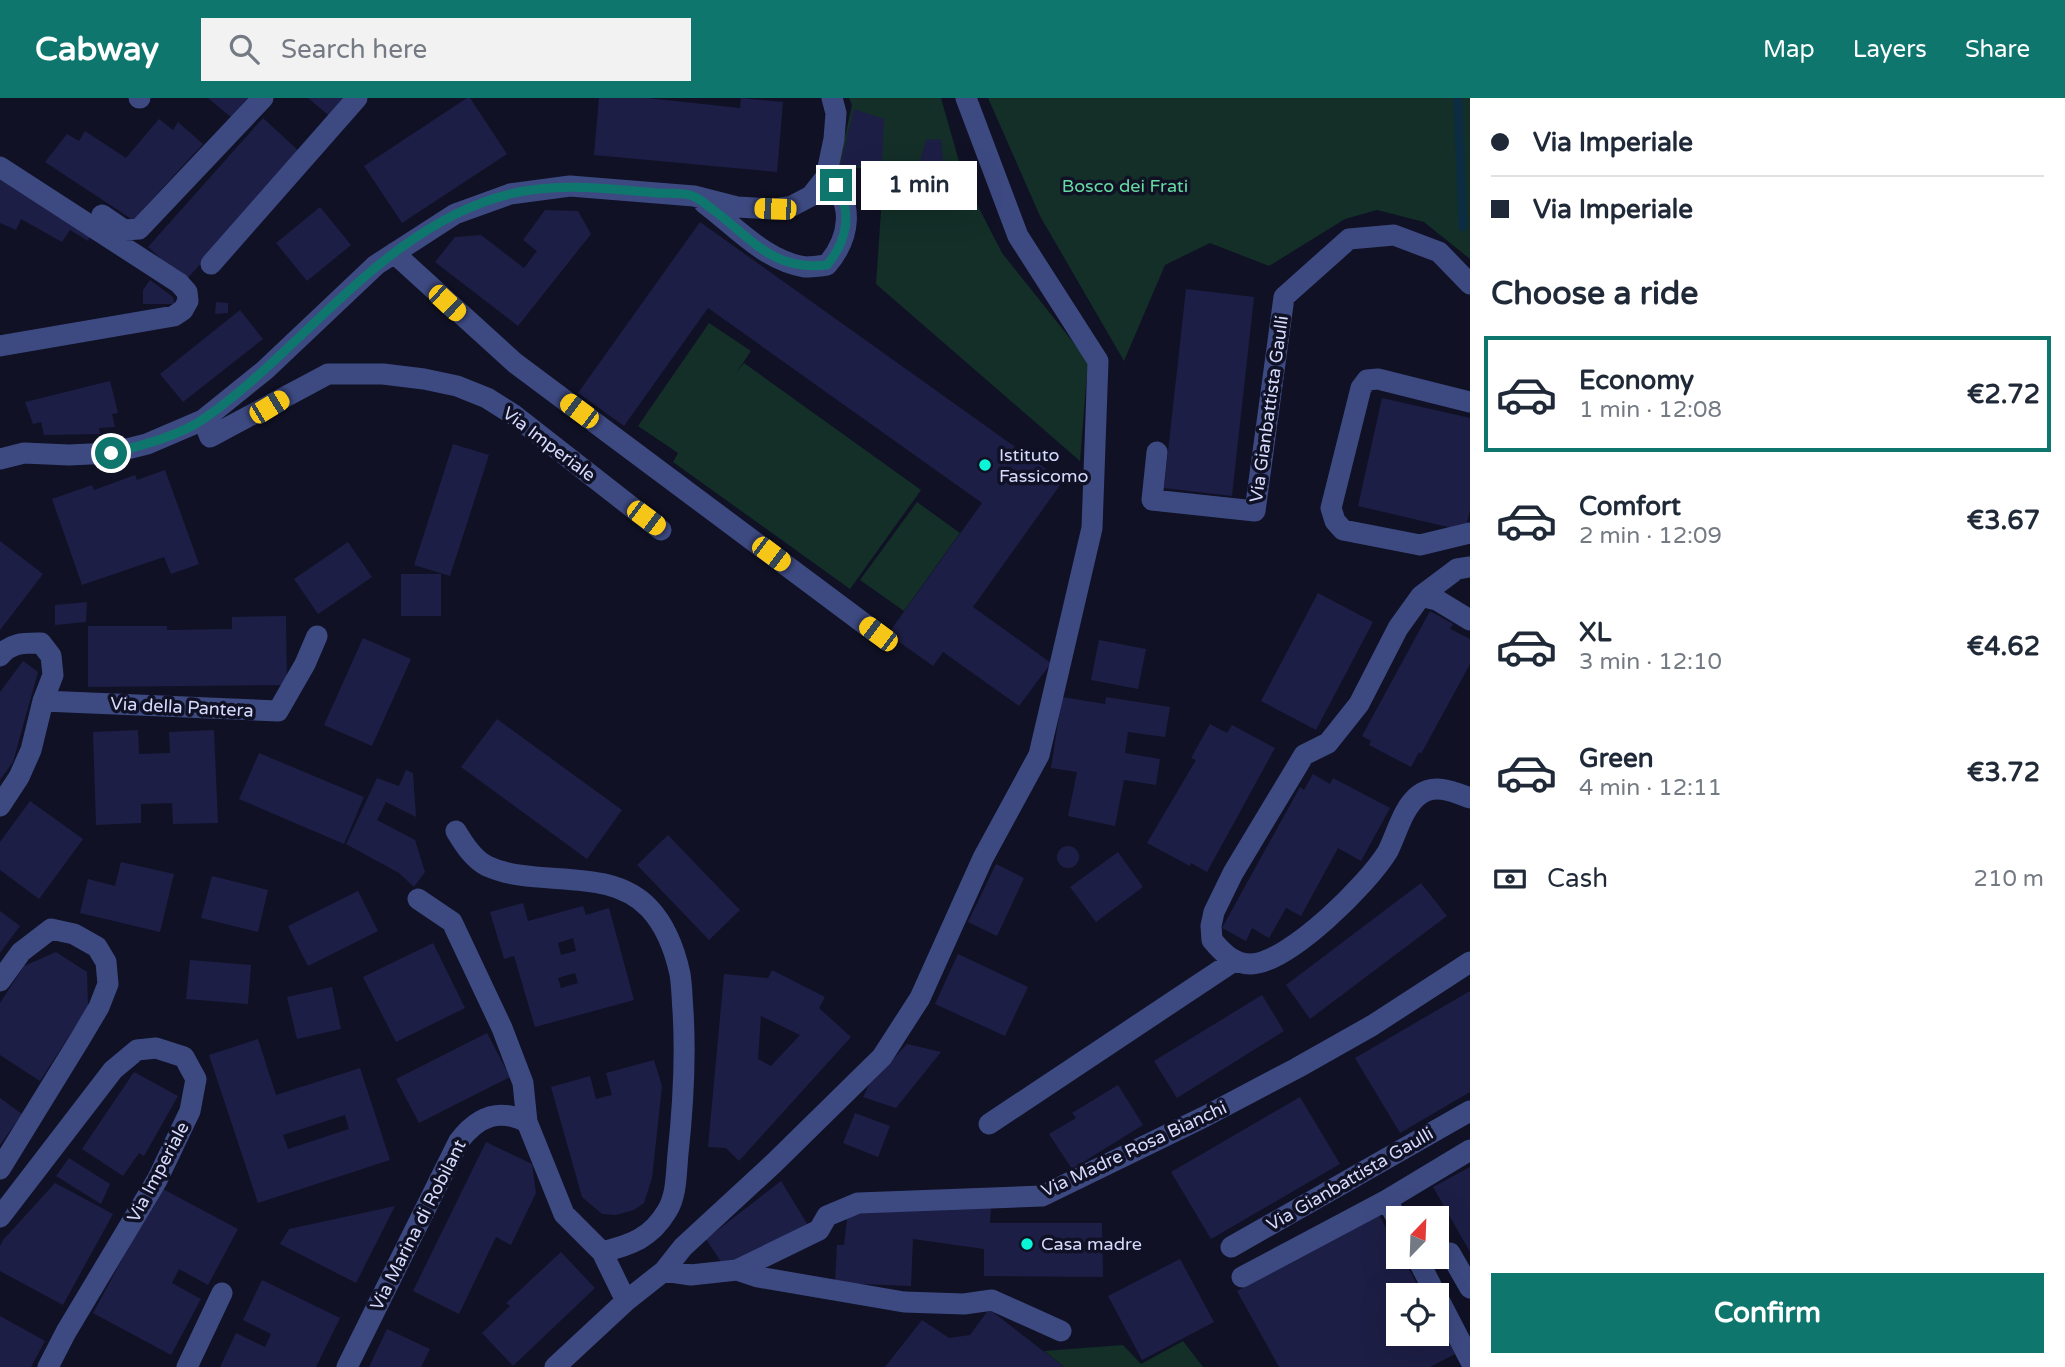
<!DOCTYPE html>
<meta charset="utf-8">
<style>
body{margin:0;font-family:"Varela Round",sans-serif;background:#f2f2f3;color:#1f2937;height:100vh;display:flex;flex-direction:column;font-size:26px;white-space:nowrap}
*{box-sizing:border-box;margin:0}
p{font-size:23px;color:#747a83}
.icon{flex:none;width:38px;height:38px;fill:none;stroke:currentColor;stroke-width:2;stroke-linecap:round;stroke-linejoin:round}
.map{position:relative;flex:1;overflow:hidden}
.side{display:flex;flex-direction:column;background:#fff;width:595px}
.side>*{flex:none}
.top-card{display:grid;align-content:center;height:154px;padding:0 21px;background:#fff}
.needle{width:46px;rotate:23deg}
.buttons{position:absolute;left:1386px;top:1108px;display:grid;gap:14px}
.buttons a{display:grid;place-items:center;width:63px;height:63px;border-radius:0px;background:#fff;box-shadow:0 7px 28px #0002;font-size:35px}
.end{position:absolute;width:32px;height:32px;margin:-16px;border:9px solid #0f766e;background:#fff;box-shadow:0 0 0 4px #fff}
.from{border-radius:50%}
.bubble{position:absolute;height:49px;border-radius:0px;background:#fff;box-shadow:0 7px 28px #0002;font-size:23px;font-weight:800;line-height:49px;text-align:center}
.car{position:absolute;width:21px;height:42px;margin:-21px -10px;border-radius:9px;box-shadow:0 0 5px 2px #0007;background:linear-gradient(#f5c518 24%,#345 0 40%,#f5c518 0 76%,#345 0 86%,#f5c518 0)}
.top-card b{display:flex;align-items:center;gap:24px;height:66px;font-size:26px}
.top-card b+b{border-top:2px solid #e0e1e3}
.top-card i{width:18px;height:18px;background:#1f2937}
ul{padding:0;list-style:none}
li{display:flex;align-items:center;gap:21px;height:116px;margin:0 14px 10px;padding:0 7px;border:4px solid transparent;border-radius:0px}
li div{flex:1}
li b{display:block;font-size:26px}
li em{font-style:normal;font-weight:800}
li.current{border-color:#0f766e}
li>.icon{width:63px;height:63px;stroke-width:1.5}
h2{padding:0 21px;font-size:32px;line-height:84px}
.pay{display:flex;align-items:center;gap:18px;height:77px;padding:0 21px;font-size:26px}
.pay p{margin-inline-start:auto}
.action{display:flex;gap:14px;margin-top:auto;padding:14px 21px}
.action a{flex:1;height:80px;border-radius:0px;background:#0f766e;color:#fff;font-size:28px;font-weight:800;line-height:80px;text-align:center}
header{display:flex;align-items:center;gap:42px;box-sizing:border-box;height:98px;padding:0 35px;background:#0f766e;color:#fff}
header strong{font-size:33px}
nav{display:flex;gap:38px;margin-inline-start:auto;font-size:24px}
.search{width:490px;height:63px;background:#f2f2f3;display:flex;align-items:center;gap:18px;box-sizing:border-box;padding:0 24px;border-radius:0px;color:#747a83;font-size:26px}
main{display:flex;flex:1;min-height:0}
.map>svg:first-child{display:block}
.green{fill:#132f28}
.lines{fill:none;stroke-linecap:round;stroke-linejoin:round}
.stream{stroke:#0c2c42;stroke-width:9}
.building{fill:#1d1e45;fill-rule:evenodd}
.minor{stroke:#3d4a82;stroke-width:21}
.route{stroke:#0f766e;stroke-width:9}
.poi-dot{fill:#0bf5d7;stroke:#101125;stroke-width:2.5}
.labels{text-anchor:middle;stroke-width:7;stroke-linejoin:round;paint-order:stroke}
.park-label{font-size:18px;fill:#65dba2;stroke:#101125}
.street-label{font-size:18px;fill:#d6dbfd;stroke:#101125}
.poi-label{font-size:18px;fill:#d6dbfd;stroke:#101125;text-anchor:start}
</style>
<header>
<strong>Cabway</strong>
<div class="search"><svg class="icon" aria-label="search" viewBox="0 0 24 24"><circle cx="10" cy="10" r="6"/><path d="M15 15l6 6"/></svg>Search here</div>
<nav><a>Map</a><a>Layers</a><a>Share</a></nav>
</header>
<main>
<div class="map">
<svg width="1470" height="1269" viewBox="0 0 1470 1269">
<rect width="100%" height="100%" fill="#101125"/>
<path class="green" d="M849 0H941L964 81 1002 155 1088 263 1080 363 876 186 884 70H838L852 7Z
M988 0H1470V161L1424 124 1377 112 1345 121 1269 168 1210 145 1165 167 1124 263 1040 118Z
M709 225 751 253 736 275 744 265 921 392 850 491 673 364 678 355 638 328Z
M917 404 960 435 904 513 860 482Z
M1183 1243 1203 1269H1064L1044 1253 1123 1247 1141 1266Z"/>
<g class="lines">
<path class="stream" d="M1458 0 1463 129"/>
</g>
<path class="building" d="M208 0H249L232 20Z
M308 0H351L333 21Z
M467 0H470L507 56 402 125 364 68Z
M599 0H647L740 10 741 0 783 4 777 74 594 57Z
M854 11 884 21 882 68H840Z
M263 20 301 55 185 183 148 149Z
M159 21 173 32 178 24 203 46 133 122 45 64 67 36 79 43 85 33 126 60Z
M941 41 944 71 918 70 926 42Z
M0 74 92 133 88 143 70 132 62 144 21 121 16 132 0 125Z
M320 109 351 147 307 183 276 145Z
M545 112 578 113 591 136 518 228 435 164 455 139 481 137 524 170 537 153 523 142Z
M700 124 1063 383 973 509 1051 565 1019 608 943 554 933 568 888 536 982 405 708 210 624 328 578 295Z
M150 182 173 199 175 206H143V192Z
M1186 191 1254 199 1232 398 1164 390Z
M216 204 228 205V215L215 216Z
M240 212 263 241 183 304 160 276Z
M110 283 118 315 112 316 115 329 99 330 100 336 44 337 41 324 33 326 25 304Z
M1382 300 1470 320V412L1465 433 1358 408Z
M453 346 489 357 450 478 414 467Z
M165 372 199 466 171 476 164 459 82 487 52 401 92 387 94 392 135 377 137 382Z
M0 443 43 476 0 532Z
M348 444 372 479 318 516 294 481Z
M401 476H441V518H401Z
M1318 495 1373 524 1316 632 1261 603Z
M87 504 86 524 55 527V507Z
M1430 513 1453 526 1450 531 1470 541V566L1421 656 1419 654 1411 669 1369 647 1371 643 1362 638Z
M286 518 287 587 88 589V528H167V532L232 531V519Z
M363 540 411 561 372 648 324 627Z
M1099 542 1146 551 1138 591 1091 582Z
M23 563 38 574 13 664 0 682V594Z
M1062 599 1105 606 1106 599 1170 609 1165 639 1128 634 1125 655 1160 661 1156 687 1124 682 1115 728 1068 718 1077 674 1051 670Z
M497 621 622 712 587 761 461 669Z
M1210 626 1227 635 1232 627 1275 650 1207 774 1191 765 1190 768 1147 745 1196 662 1191 660Z
M138 632 139 656 170 655 169 634 214 632 218 725 173 726 172 705 141 706V725L96 727 93 634Z
M259 655 364 699 344 746 239 701Z
M406 672 413 675 416 719 386 704 377 722 415 742 425 774 414 789 399 775 346 746 377 680 399 688Z
M1313 676 1330 686 1333 680 1390 710 1361 763 1338 750 1301 818 1286 810 1269 840 1252 830 1246 843 1222 830 1300 689 1304 692Z
M30 703 83 741 39 801 0 772V744Z
M668 737 740 812 709 842 637 767Z
M1057 759a11 11 0 1 1 22 0a11 11 0 1 1-22 0Z
M1118 754 1143 789 1096 824 1070 789Z
M121 764 174 776 160 834 80 815 88 781 115 788Z
M996 766 1024 780 997 838 968 824Z
M212 778 268 792 258 834 201 820Z
M1421 785 1447 818 1310 921 1286 887Z
M358 793 378 833 308 868 288 828Z
M523 805 528 823 583 808 586 817 609 810 634 902 535 929 514 858 504 861 490 814ZM573 840 576 853 561 857 558 845ZM575 875 578 885 561 890 558 880Z
M0 813 20 828 0 855Z
M433 845 465 910 396 944 363 879Z
M56 854 87 874 88 909 40 983 0 957V905L24 868Z
M958 856 1028 889 1005 938 935 906Z
M190 862 251 867 248 906 186 901Z
M772 872 825 899 819 910 851 939 739 1063 726 1050 708 1049 724 876 768 880ZM761 918 800 937 771 968 758 961Z
M332 889 341 931 297 941 287 899Z
M1470 893V994L1400 1035 1355 960Z
M1262 897 1284 933 1177 1000 1154 963Z
M487 935 510 979 419 1025 396 981Z
M258 941 276 997 360 970 390 1062 258 1105 209 957ZM345 1017 349 1031 288 1051 283 1037Z
M907 946 941 954 896 1010 863 999 869 987Z
M654 962 662 988 652 1080 644 1105 634 1112 616 1117 602 1116 582 1099 551 989 590 978 596 1001 612 997 606 975Z
M134 974 178 998 144 1058 139 1055 123 1078 82 1051Z
M1118 987 1143 1027 1072 1071 1049 1036 1076 1020 1072 1015Z
M1300 999 1340 1066 1211 1141 1171 1074Z
M0 1000 22 1016 0 1047Z
M855 1015 890 1028 878 1059 843 1045Z
M486 1044 532 1066 536 1095 511 1147 496 1139 459 1216 413 1193Z
M69 1060 110 1086 101 1106 56 1078Z
M1470 1069V1154L1433 1089Z
M781 1083 809 1129 723 1167 706 1141Z
M55 1085 113 1116 63 1207 0 1173V1148L3 1142Z
M161 1090 238 1131 208 1187 179 1171 172 1185 201 1201 171 1257 93 1215Z
M395 1108 356 1185 280 1146 289 1131Z
M991 1110 990 1125H1102L1103 1179 984 1178V1151L913 1141 911 1188 835 1185 837 1147H844L848 1112Z
M1379 1117 1398 1152V1158H1402L1423 1197H1398V1236H1437V1223L1455 1256 1430 1269H1279L1237 1193Z
M561 1154 595 1190 513 1268 482 1235 510 1208 506 1205Z
M1180 1161 1214 1224 1142 1262 1108 1198Z
M262 1182 340 1220 316 1269H220L236 1235 265 1249 271 1236 243 1222Z
M989 1211 1064 1269H885L922 1222 949 1240 970 1237Z
M0 1218 45 1243 31 1269H0Z
M387 1231 430 1251 421 1269H369Z"/>
<g class="lines">
<path class="minor" d="M139 0H140
M0 69 179 185 187 194 188 203 183 212 174 218 0 248
M704 105C735 128 765 163 805 169 812 169 820 168 827 167 850 140 856 103 826 79
M102 117 124 132 139 131 263 0
M394 155 515 265 878 536
M211 166 357 0
M1470 304 1378 281 1367 282 1361 290 1331 410 1335 423 1343 432 1420 447 1470 435
M203 322 210 339 328 276H383L424 281 457 288 487 300 514 317 661 432
M1157 354 1152 402 1255 413 1284 199 1349 141 1394 137 1439 154 1470 186
M0 361 24 355 69 357 111 355 147 346 203 322 265 272 376 167 455 116 510 96 570 88 694 98 737 109 775 111 792 108 811 98 826 79 834 41 836 15 832 0
M1421 498 1457 471 1470 469
M1470 522 1437 502 1421 498 1398 530 1359 606 1328 645 1304 657 1233 775 1214 814 1211 828 1212 842C1222 854 1233 866 1251 866 1289 865 1369 785 1388 753 1397 735 1403 709 1419 697 1435 685 1454 694 1470 700
M0 558C11 544 25 545 41 545L51 558 53 577 43 603 31 652 19 679 0 708
M43 603 278 613 305 566 317 538
M456 733C464 746 473 761 487 768 537 791 608 767 649 810 666 828 675 853 680 876 682 888 682 901 683 913 686 961 683 1009 678 1056 676 1075 677 1097 667 1113 651 1140 631 1147 602 1154
M418 801 452 824 502 930 523 985 527 1024 564 1116 602 1154 626 1203
M0 883 21 854 51 831 74 836 97 849 106 864 108 886 99 909 80 941 0 1071
M989 1026 1234 863
M1387 1102 1470 1052
M0 1119 113 972 137 952 156 950 184 959 196 981 190 1013 157 1082 66 1234 48 1269
M1231 1149 1470 1013
M1450 1155 1470 1190
M1416 1158 1436 1197
M737 1172 758 1179 904 1204 964 1206 992 1202 1061 1233
M664 1173 691 1177 737 1172 819 1132 827 1118 858 1105 1042 1098 1204 1019 1297 970 1373 927 1470 864
M1242 1179 1387 1102 1398 1123
M1437 1198 1470 1262
M187 1269 222 1195
M347 1269 459 1043C478 1018 499 1010 527 1024
M555 1269 626 1203 664 1173 683 1149 773 1066 882 959 920 900 983 760 1039 657 1092 430 1098 263 1018 138 966 0"/>
</g>
<g class="lines">
<path class="route" d="M111 355C140 348 180 338 205 320 305 250 386 126 510 96 559 84 608 91 658 95 669 96 685 94 695 99 702 102 710 110 716 114 754 143 774 173 827 167 847 143 853 114 836 87"/>
</g>
<g class="poi-dot">
<circle cx="985" cy="367" r="7"/>
<circle cx="1027" cy="1146" r="7"/>
</g>
<g class="labels">
<g class="park-label">
<text x="1125" y="94">Bosco dei Frati</text>
</g>
<g class="street-label">
<text transform="translate(1269 311) rotate(-82)" y="6">Via Gianbattista Gaulli</text>
<text transform="translate(549 346) rotate(37)" y="6">Via Imperiale</text>
<text transform="translate(182 609) rotate(3)" y="6">Via della Pantera</text>
<text transform="translate(1134 1051) rotate(-25)" y="6">Via Madre Rosa Bianchi</text>
<text transform="translate(158 1074) rotate(-62)" y="6">Via Imperiale</text>
<text transform="translate(1350 1081) rotate(-30)" y="6">Via Gianbattista Gaulli</text>
<text transform="translate(418 1127) rotate(-63)" y="6">Via Marina di Robilant</text>
</g>
<g class="poi-label">
<text x="999" y="363">Istituto<tspan x="999" dy="21">Fassicomo</tspan></text>
<text x="1041" y="1152">Casa madre</text>
</g>
</g>
</svg>
<div class="buttons">
<a><svg class="needle" viewBox="-14 -14 28 28"><path d="M0-13l5 13h-10z" fill="#e53935"/><path d="M0 13l5-13h-10z" fill="#747a83"/></svg></a>
<a><svg class="icon" aria-label="locate" viewBox="0 0 24 24"><circle cx="12" cy="12" r="6"/><path d="M12 2v4M12 18v4M2 12h4M18 12h4"/></svg></a>
</div>
<i class="end from" style="left:111px;top:355px"></i>
<i class="end" style="left:836px;top:87px"></i>
<div class="bubble" style="left:861px;top:63px;width:116px">1 min</div>
<i class="car" style="left:775px;top:111px;rotate:272deg"></i>
<i class="car" style="left:447px;top:205px;rotate:133deg"></i>
<i class="car" style="left:269px;top:309px;rotate:59deg"></i>
<i class="car" style="left:579px;top:313px;rotate:307deg"></i>
<i class="car" style="left:646px;top:420px;rotate:127deg"></i>
<i class="car" style="left:771px;top:456px;rotate:127deg"></i>
<i class="car" style="left:878px;top:536px;rotate:307deg"></i>
</div>
<section class="side">
<div class="top-card">
<b><i class="from"></i>Via Imperiale</b>
<b><i></i>Via Imperiale</b>
</div>
<h2>Choose a ride</h2>
<ul>
<li class="current"><svg class="icon" aria-label="car" viewBox="0 0 24 24"><path d="M5 17H2v-5l4-1 3-4h7l3 4 3 1v5h-3M9 17h6M6 11h13"/><circle cx="7" cy="17" r="2"/><circle cx="17" cy="17" r="2"/></svg><div><b>Economy</b><p>1 min · 12:08</p></div><em>€2.72</em></li>
<li><svg class="icon" aria-label="car" viewBox="0 0 24 24"><path d="M5 17H2v-5l4-1 3-4h7l3 4 3 1v5h-3M9 17h6M6 11h13"/><circle cx="7" cy="17" r="2"/><circle cx="17" cy="17" r="2"/></svg><div><b>Comfort</b><p>2 min · 12:09</p></div><em>€3.67</em></li>
<li><svg class="icon" aria-label="car" viewBox="0 0 24 24"><path d="M5 17H2v-5l4-1 3-4h7l3 4 3 1v5h-3M9 17h6M6 11h13"/><circle cx="7" cy="17" r="2"/><circle cx="17" cy="17" r="2"/></svg><div><b>XL</b><p>3 min · 12:10</p></div><em>€4.62</em></li>
<li><svg class="icon" aria-label="car" viewBox="0 0 24 24"><path d="M5 17H2v-5l4-1 3-4h7l3 4 3 1v5h-3M9 17h6M6 11h13"/><circle cx="7" cy="17" r="2"/><circle cx="17" cy="17" r="2"/></svg><div><b>Green</b><p>4 min · 12:11</p></div><em>€3.72</em></li>
</ul>
<div class="pay"><svg class="icon" aria-label="cash" viewBox="0 0 24 24"><path d="M3 7h18v10H3z"/><circle cx="12" cy="12" r="2"/></svg>Cash<p>210 m</p></div>
<div class="action"><a>Confirm</a></div>
</section>
</main>
